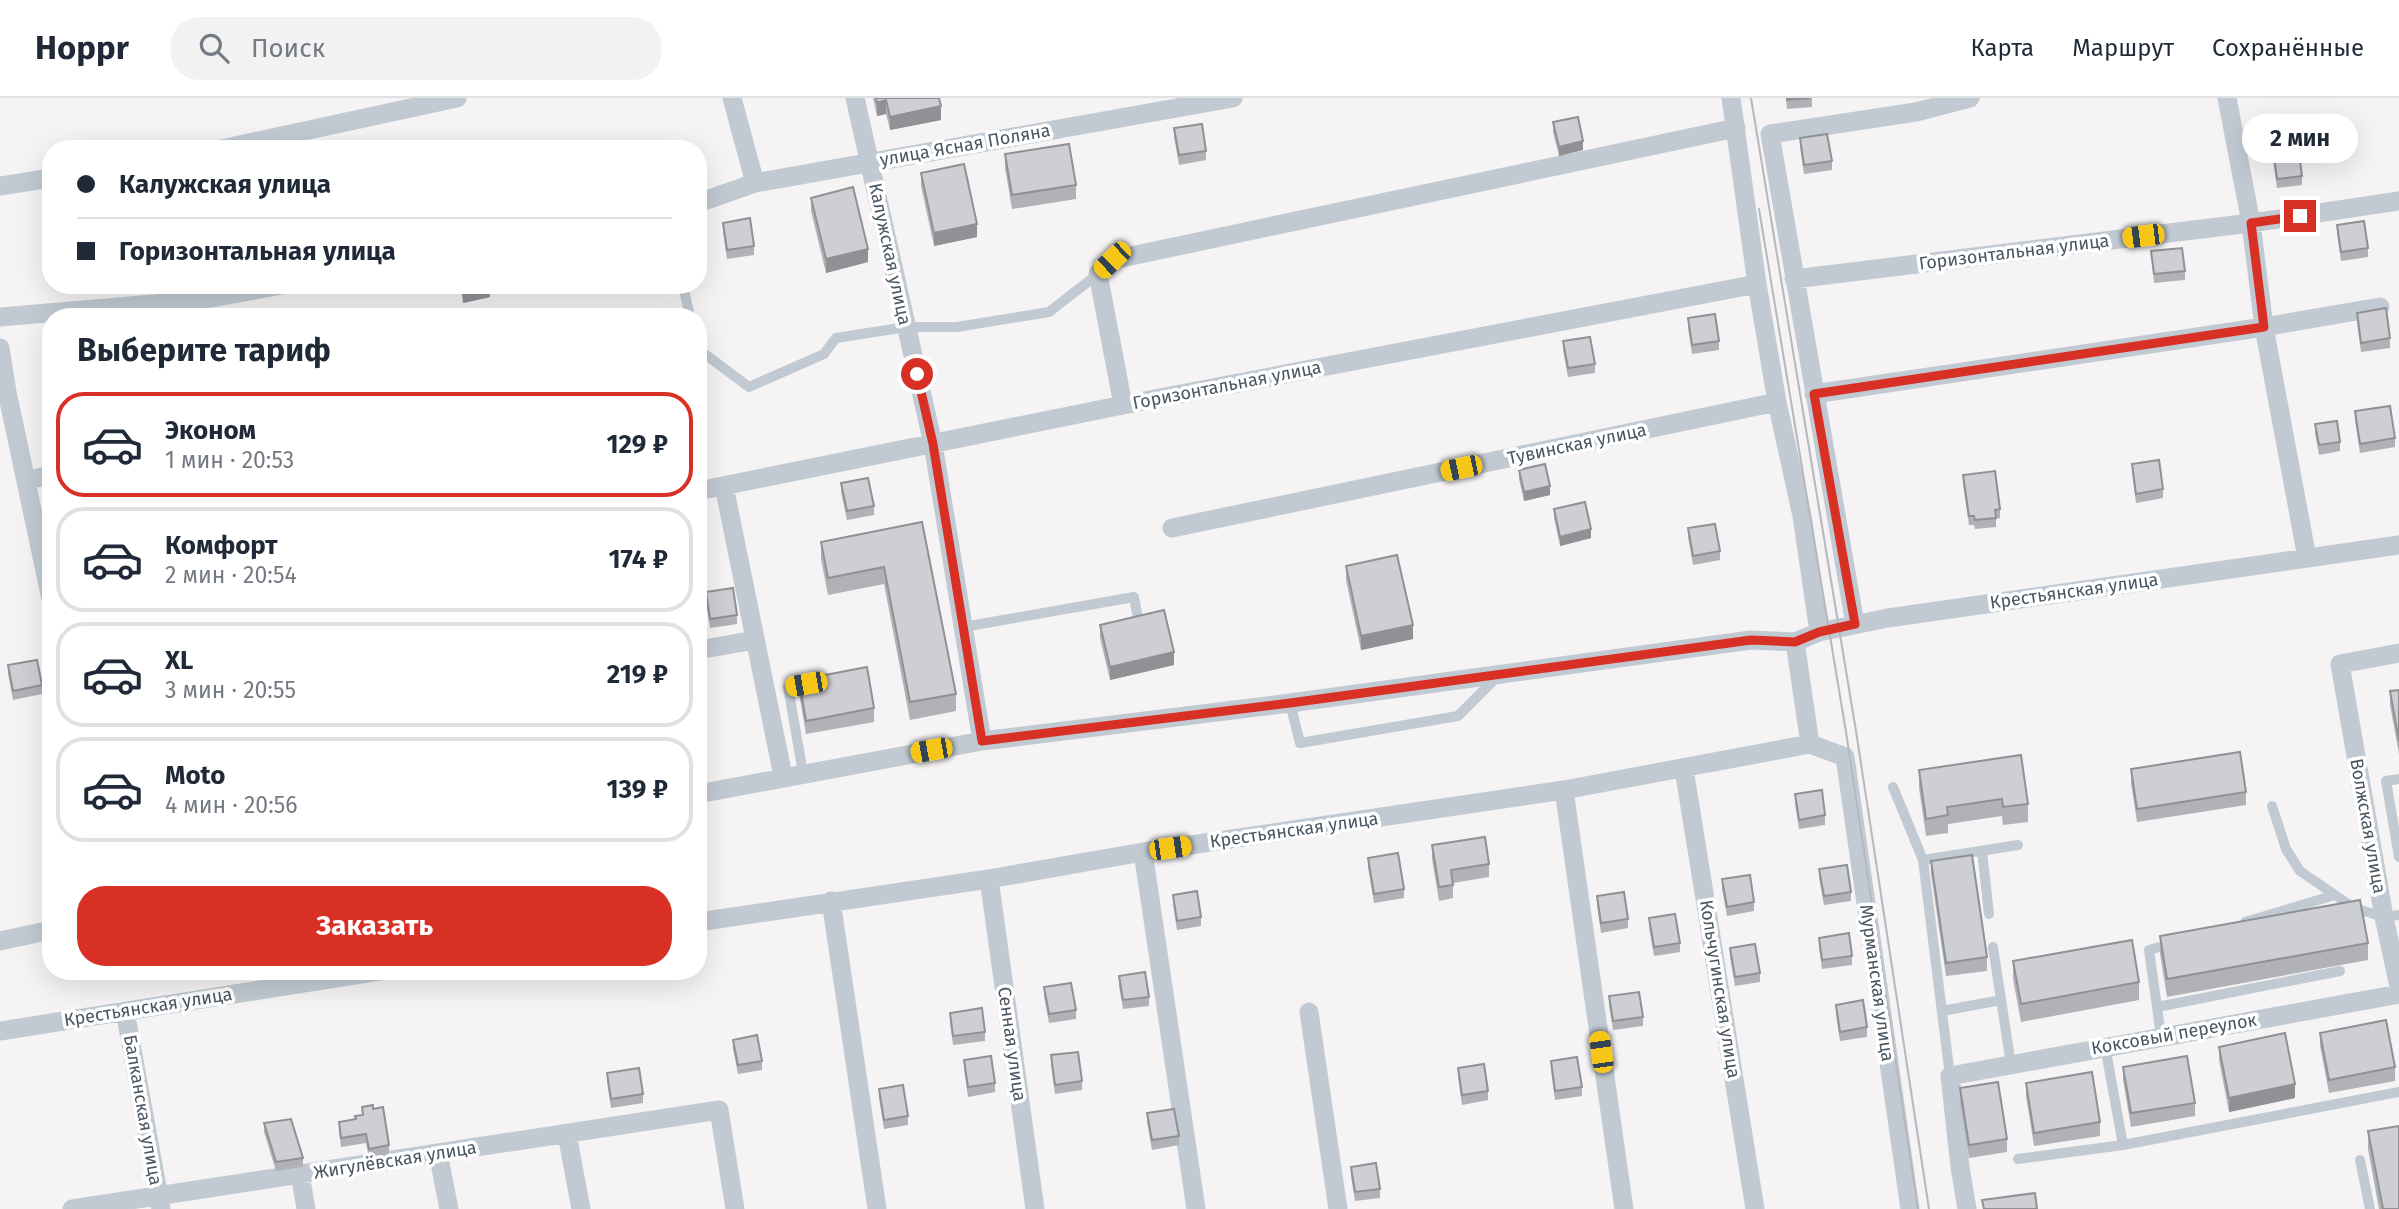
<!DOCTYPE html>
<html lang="ru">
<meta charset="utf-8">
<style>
body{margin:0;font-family:"Fira Sans",sans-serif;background:#f2f2f3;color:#1f2937;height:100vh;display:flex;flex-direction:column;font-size:26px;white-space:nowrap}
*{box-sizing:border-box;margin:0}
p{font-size:23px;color:#747a83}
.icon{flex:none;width:38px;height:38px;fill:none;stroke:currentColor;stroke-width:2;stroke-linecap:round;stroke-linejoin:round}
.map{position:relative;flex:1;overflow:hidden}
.sheet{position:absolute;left:42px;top:210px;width:665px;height:672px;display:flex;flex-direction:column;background:#fff;border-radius:28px;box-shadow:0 7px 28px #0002}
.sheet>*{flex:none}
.guide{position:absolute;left:42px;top:42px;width:665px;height:154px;border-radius:28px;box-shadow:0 7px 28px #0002;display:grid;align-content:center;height:154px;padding:0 35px;background:#fff}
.end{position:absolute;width:32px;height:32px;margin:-16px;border:9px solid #d93025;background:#fff;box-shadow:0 0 0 4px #fff}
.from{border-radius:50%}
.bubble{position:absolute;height:49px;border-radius:24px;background:#fff;box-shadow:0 7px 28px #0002;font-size:23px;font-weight:700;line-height:49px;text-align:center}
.car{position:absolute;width:21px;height:42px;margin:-21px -10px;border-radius:9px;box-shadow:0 0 5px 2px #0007;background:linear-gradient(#f5c518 24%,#345 0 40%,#f5c518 0 76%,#345 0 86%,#f5c518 0)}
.guide b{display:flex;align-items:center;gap:24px;height:66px;font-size:26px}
.guide b+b{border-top:2px solid #e0e1e3}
.guide i{width:18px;height:18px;background:#1f2937}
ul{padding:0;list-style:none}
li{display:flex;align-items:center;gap:21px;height:105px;margin:0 14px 10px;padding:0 21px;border:4px solid #e0e1e3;border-radius:28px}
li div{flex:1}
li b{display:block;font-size:26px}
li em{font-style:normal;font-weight:700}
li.active{border-color:#d93025}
li>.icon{width:63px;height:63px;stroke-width:1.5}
h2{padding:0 35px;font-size:32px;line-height:84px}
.action{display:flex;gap:14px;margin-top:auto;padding:14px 35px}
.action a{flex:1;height:80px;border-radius:28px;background:#d93025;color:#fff;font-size:28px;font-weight:700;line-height:80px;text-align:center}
header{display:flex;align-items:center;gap:42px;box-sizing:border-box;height:98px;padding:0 35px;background:#fff;border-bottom:2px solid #e0e1e3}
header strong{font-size:33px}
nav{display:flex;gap:38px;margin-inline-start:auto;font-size:24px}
.search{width:490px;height:63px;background:#f2f2f3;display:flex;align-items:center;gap:18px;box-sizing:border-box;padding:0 24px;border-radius:28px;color:#747a83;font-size:26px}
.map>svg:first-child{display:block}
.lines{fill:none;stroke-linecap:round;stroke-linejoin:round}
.service{stroke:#c1cad2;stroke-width:10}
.minor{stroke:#c1cad2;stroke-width:19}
.tram{stroke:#b5b8bd;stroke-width:2}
.wall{fill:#b0b2b7}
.shaded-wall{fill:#909195}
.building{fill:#cdcfd5;stroke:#909195;stroke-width:2}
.route{stroke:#d93025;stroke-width:9}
.labels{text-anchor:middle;stroke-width:7;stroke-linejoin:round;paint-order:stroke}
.street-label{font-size:18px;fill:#4a5661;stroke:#fff}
</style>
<header>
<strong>Hoppr</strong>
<div class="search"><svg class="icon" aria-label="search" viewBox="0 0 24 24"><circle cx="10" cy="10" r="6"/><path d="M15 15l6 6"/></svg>Поиск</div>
<nav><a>Карта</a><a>Маршрут</a><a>Сохранённые</a></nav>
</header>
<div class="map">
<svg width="2399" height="1111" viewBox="0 0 2399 1111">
<rect width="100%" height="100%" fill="#f5f3f3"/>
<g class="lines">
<path class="service" d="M683 187 690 219
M698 251 749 289 824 256 836 240 906 229H957L1049 214 1098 176
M963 529 1134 499 1138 521
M1290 605 1300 645 1458 618 1496 580
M803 675 788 589 811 585
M2399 681 2386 683 2399 759
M1893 689 1923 762 1950 978
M2272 708 2286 751 2300 773 2354 810 2384 819 2399 817
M1982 753 1989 816
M1923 762 2018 747
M2245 824 2335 797
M1993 849 2011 967
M2157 909 2340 873
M1942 913 2001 902
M2161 938 2149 852 2170 846
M2105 948 2123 1047
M2018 1061 2123 1047 2399 994
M2360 1062 2370 1111"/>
<path class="minor" d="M732 0 755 85
M855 0 933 346 982 643
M1731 0 1757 186 1777 304 1802 418 1819 534
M2227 0 2251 125 2264 229 2307 460
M221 51 457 0
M0 88 51 80
M698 105 755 85 1233 0
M1794 181 2251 125 2399 103
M0 219 200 202 282 187
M0 250 7 294 51 501
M1814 296 2264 229 2380 209
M1123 307 1098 176 1112 162 1736 30
M27 382 51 377
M724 388 783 678
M698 393 1123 307 1757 186
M1172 430 1777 304
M1855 526 1770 36 1916 14 1970 0
M1795 544 1810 646
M698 552 755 542
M2399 555 2340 566 2384 819 2399 889
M1684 671 1755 1111
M1564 692 1624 1111
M698 696 982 643 1290 605 1751 542 1795 544 1819 534 1888 520 2399 447
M1143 754 1196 1111
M989 781 1035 1111
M831 803 877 1111
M698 824 989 781 1143 754 1564 692 1810 646 1845 659 1910 1111
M0 843 51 832
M125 913 161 1111
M1309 914 1338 1111
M0 933 380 873
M567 1036 581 1111
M438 1055 449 1111
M300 1076 306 1111
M72 1111 719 1012 735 1111
M1967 1111 1960 1069 1950 978 2399 896"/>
<path class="tram" d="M1751 0 1856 633 1929 1111
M1759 111 1846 634 1918 1111"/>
</g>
<path class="wall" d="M873 0H939L941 22 890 32 886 16 877 18Z
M1786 0H1812V9L1787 11Z
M1553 24 1583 52 1559 58 1553 34Z
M1174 30 1206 53V62L1179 67 1174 39Z
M1800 40 1832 63V72L1804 76 1800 49Z
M2273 52 2302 78V87L2277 90 2273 61Z
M1005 56 1076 87V101L1012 111 1005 70Z
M921 75 977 139 934 148 921 88Z
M811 100 868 164 826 175 811 113Z
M723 125 754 148V157L727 161 723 134Z
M2337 127 2368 150V159L2341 163 2337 136Z
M2151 153 2185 173V182L2154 185Z
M460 187H490V199L463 205Z
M2357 215 2390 240V250L2361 254 2357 224Z
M1688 220 1719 243V252L1692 256 1688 229Z
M1563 243 1595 266V275L1568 279 1563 252Z
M2355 313 2395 340V349L2360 355 2355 322Z
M2315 326 2340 344V353L2319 357 2315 335Z
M2132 366 2163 391V400L2136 405 2132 375Z
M1519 372 1550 397 1524 403 1519 381Z
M1963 377 2000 411V420L1996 421V429L1975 431 1974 427H1969L1963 387Z
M841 385 874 408V417L847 422 841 394Z
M1554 411 1591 440 1560 448 1554 420Z
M922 424 956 596V613L910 622 884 486 828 497 821 461V444Z
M1688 430 1720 453V462L1693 467 1688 439Z
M1346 468 1413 541 1361 552 1346 482Z
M706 494 737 517V526L710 530 706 503Z
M1100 527 1174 567 1110 582 1100 540Z
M8 567 42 587V596L13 602 8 576Z
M799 582 874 610V624L806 636 799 595Z
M2399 592V656L2390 607V593Z
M2131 671 2246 694V707L2137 724 2131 685Z
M1919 672 2028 706V724L2003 727 2002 718 1948 726V735L1926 738 1919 690Z
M1795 696 1825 717V727L1799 731 1795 705Z
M1432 747 1489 766V779L1453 785V800L1439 803 1432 761Z
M1368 760 1404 791V800L1374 805 1368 769Z
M1931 763 1987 859V873L1946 878 1931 776Z
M1819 771 1851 794V803L1824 807 1819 780Z
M1722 781 1754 804V813L1727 818 1722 791Z
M1173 797 1201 819V828L1177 832 1173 806Z
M1597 798 1628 821V830L1601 835 1597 807Z
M1649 820 1680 845V854L1654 858 1649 829Z
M2160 838 2368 845V862L2167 899 2160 856Z
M1819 840 1852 858V867L1822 871 1819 849Z
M1730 850 1760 875V884L1735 888 1730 859Z
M2013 863 2139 884V902L2021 924 2013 881Z
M1119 878 1149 899V908L1123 911 1119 888Z
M1044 889 1076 912V921L1049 925 1044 898Z
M1609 898 1643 919V928L1613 932 1609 907Z
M1836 907 1867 929V939L1840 943 1836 916Z
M950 915 985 934V943L953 947 950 924Z
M2320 935 2395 969V983L2329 995 2320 948Z
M733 942 762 963V972L738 976 733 951Z
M2219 949 2295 1000 2229 1014 2219 962Z
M1051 957 1082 983V992L1055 996 1051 967Z
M964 962 995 985V994L968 999 964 971Z
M1551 963 1582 989V998L1555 1002 1551 972Z
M2123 969 2195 1005V1018L2131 1029 2123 982Z
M1458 970 1488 993V1002L1462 1007 1458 979Z
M607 975 643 996V1005L611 1010 607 984Z
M2026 985 2100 1024V1038L2034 1048 2026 998Z
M1960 990 2007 1041V1054L1969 1060 1960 1004Z
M879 991 908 1018V1027L884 1031 879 1000Z
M362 1009 373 1011 389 1047V1057L369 1060 366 1045 341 1049 339 1033V1024L355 1021 362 1017Z
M1147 1015 1179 1038V1047L1152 1052 1147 1024Z
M264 1025 303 1060V1069L276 1073 264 1034Z
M2368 1033 2399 1111H2379L2368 1051Z
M1351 1069 1380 1091V1100L1355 1103 1351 1078Z"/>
<path class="shaded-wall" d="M886 2V16L877 18V5Z
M941 8V22L890 32V19Z
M1583 43V52L1559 58V49Z
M977 126V139L934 148V135Z
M868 151V164L826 175V161Z
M490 190V199L463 205V196Z
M1550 388V397L1524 403V394Z
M1591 431V440L1560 448V439Z
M1413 527V541L1361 552V538Z
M1174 554V567L1110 582V569Z
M2295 986V1000L2229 1014V1000Z"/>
<path class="building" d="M876 0H939L941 8 890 19 886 2 877 5Z
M1787 0H1811L1787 2Z
M1578 19 1583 43 1559 49 1553 24Z
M1202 26 1206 53 1179 57 1174 30Z
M1827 36 1832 63 1804 67 1800 40Z
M1069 46 1076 87 1012 97 1005 56Z
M2298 49 2302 78 2277 81 2273 52Z
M964 66 977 126 934 135 921 75Z
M853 89 868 151 826 161 811 100Z
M750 120 754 148 727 152 723 125Z
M2364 123 2368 150 2341 154 2337 127Z
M2182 150 2185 173 2154 176 2151 153Z
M462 187H490V190L463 196Z
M2386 210 2390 240 2361 245 2357 215Z
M1715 216 1719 243 1692 247 1688 220Z
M1590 239 1595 266 1568 270 1563 243Z
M2390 308 2395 340 2360 346 2355 313Z
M2337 323 2340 344 2319 347 2315 326Z
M2159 362 2163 391 2136 396 2132 366Z
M1545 366 1550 388 1524 394 1519 372Z
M1995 373 2000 411 1995 412 1996 420 1975 422 1974 418H1969L1963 377Z
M868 380 874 408 847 413 841 385Z
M1585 404 1591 431 1560 439 1554 411Z
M922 424 956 596 910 604 884 469 828 480 821 444Z
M1715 426 1720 453 1693 458 1688 430Z
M1397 457 1413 527 1361 538 1346 468Z
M733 490 737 517 710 521 706 494Z
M1164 512 1174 554 1110 569 1100 527Z
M37 562 42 587 13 593 8 567Z
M867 569 874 610 806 623 799 582Z
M2399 592V643L2390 593Z
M2240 654 2246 694 2137 711 2131 671Z
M2021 657 2028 706 2003 709 2002 701 1947 709 1948 717 1926 721 1919 672Z
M1822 692 1825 717 1799 722 1795 696Z
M1485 739 1489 766 1451 772 1453 787 1439 789 1432 747Z
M1398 755 1404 791 1374 796 1368 760Z
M1972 757 1987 859 1946 865 1931 763Z
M1847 767 1851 794 1824 798 1819 771Z
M1750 777 1754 804 1727 809 1722 781Z
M1197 793 1201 819 1177 823 1173 797Z
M1624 794 1628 821 1601 825 1597 798Z
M2360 802 2368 845 2167 881 2160 838Z
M1675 816 1680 845 1654 849 1649 820Z
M1849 835 1852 858 1822 862 1819 840Z
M2132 842 2139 884 2021 906 2013 863Z
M1755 846 1760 875 1735 879 1730 850Z
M1145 874 1149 899 1123 902 1119 878Z
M1071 885 1076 912 1049 916 1044 889Z
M1639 894 1643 919 1613 923 1609 898Z
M1863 902 1867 929 1840 934 1836 907Z
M982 910 985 934 953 938 950 915Z
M2386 922 2395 969 2329 982 2320 935Z
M2285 935 2295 986 2229 1000 2219 949Z
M757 937 762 963 738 967 733 942Z
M1078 954 1082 983 1055 987 1051 957Z
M991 958 995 985 968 989 964 962Z
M2187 958 2195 1005 2131 1015 2123 969Z
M1577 959 1582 989 1555 993 1551 963Z
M1484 966 1488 993 1462 997 1458 970Z
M639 970 643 996 611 1001 607 975Z
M2092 974 2100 1024 2034 1035 2026 985Z
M1998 984 2007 1041 1969 1047 1960 990Z
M903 987 908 1018 884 1022 879 991Z
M373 1007V1011L383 1009 389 1047 369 1051 366 1036 341 1040 339 1024 356 1021 355 1018 363 1017 362 1009Z
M1174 1011 1179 1038 1152 1042 1147 1015Z
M291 1021 303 1060 276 1064 264 1025Z
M2399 1028V1111H2383L2368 1033Z
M1376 1065 1380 1091 1355 1094 1351 1069Z
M2035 1095 2037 1111H1984L1982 1102Z"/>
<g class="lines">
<path class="route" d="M917 276 933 346 982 643 1290 605 1751 542 1795 544 1819 534 1855 526 1814 296 2264 229 2251 125 2300 118"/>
</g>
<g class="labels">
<g class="street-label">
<text transform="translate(965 47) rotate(-10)" y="6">улица Ясная Поляна</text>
<text transform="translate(2014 154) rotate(-7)" y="6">Горизонтальная улица</text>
<text transform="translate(890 156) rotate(78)" y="6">Калужская улица</text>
<text transform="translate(1227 287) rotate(-11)" y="6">Горизонтальная улица</text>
<text transform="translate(1577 346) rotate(-12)" y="6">Тувинская улица</text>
<text transform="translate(2074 493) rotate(-8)" y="6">Крестьянская улица</text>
<text transform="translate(2368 728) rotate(80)" y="6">Волжская улица</text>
<text transform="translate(1294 732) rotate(-8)" y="6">Крестьянская улица</text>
<text transform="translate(1877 885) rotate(82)" y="6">Мурманская улица</text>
<text transform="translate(1720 891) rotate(81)" y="6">Кольчугинская улица</text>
<text transform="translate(148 909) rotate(-9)" y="6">Крестьянская улица</text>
<text transform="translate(2174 936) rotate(-10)" y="6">Коксовый переулок</text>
<text transform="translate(1012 946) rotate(82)" y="6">Сенная улица</text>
<text transform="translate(143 1012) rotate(80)" y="6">Балканская улица</text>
<text transform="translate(395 1062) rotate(-9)" y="6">Жигулёвская улица</text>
</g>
</g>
</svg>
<i class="end from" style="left:917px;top:276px"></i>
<i class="end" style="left:2300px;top:118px"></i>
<div class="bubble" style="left:2242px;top:16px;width:116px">2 мин</div>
<i class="car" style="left:2143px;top:138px;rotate:263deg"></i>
<i class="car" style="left:1112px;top:162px;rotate:226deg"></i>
<i class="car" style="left:1461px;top:370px;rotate:258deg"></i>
<i class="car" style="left:806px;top:586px;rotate:260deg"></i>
<i class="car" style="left:931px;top:652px;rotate:260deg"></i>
<i class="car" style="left:1170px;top:750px;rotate:82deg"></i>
<i class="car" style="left:1601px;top:954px;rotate:352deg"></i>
<div class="guide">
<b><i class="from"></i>Калужская улица</b>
<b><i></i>Горизонтальная улица</b>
</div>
<section class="sheet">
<h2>Выберите тариф</h2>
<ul>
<li class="active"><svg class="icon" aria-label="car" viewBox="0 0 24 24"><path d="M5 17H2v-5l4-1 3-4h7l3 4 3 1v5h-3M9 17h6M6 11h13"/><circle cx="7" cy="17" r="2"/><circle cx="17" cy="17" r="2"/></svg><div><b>Эконом</b><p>1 мин · 20:53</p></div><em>129 ₽</em></li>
<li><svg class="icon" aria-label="car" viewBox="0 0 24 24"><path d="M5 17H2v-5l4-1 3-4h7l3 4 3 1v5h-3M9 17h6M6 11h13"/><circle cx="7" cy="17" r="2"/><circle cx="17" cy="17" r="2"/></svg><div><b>Комфорт</b><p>2 мин · 20:54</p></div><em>174 ₽</em></li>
<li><svg class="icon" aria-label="car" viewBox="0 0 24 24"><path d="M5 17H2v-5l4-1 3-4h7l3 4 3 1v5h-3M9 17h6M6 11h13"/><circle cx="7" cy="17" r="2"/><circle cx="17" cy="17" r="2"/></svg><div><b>XL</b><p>3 мин · 20:55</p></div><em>219 ₽</em></li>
<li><svg class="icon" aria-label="car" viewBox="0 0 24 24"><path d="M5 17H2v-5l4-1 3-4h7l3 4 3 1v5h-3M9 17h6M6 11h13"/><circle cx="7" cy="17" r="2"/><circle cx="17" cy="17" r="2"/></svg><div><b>Moto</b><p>4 мин · 20:56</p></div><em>139 ₽</em></li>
</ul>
<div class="action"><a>Заказать</a></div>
</section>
</div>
